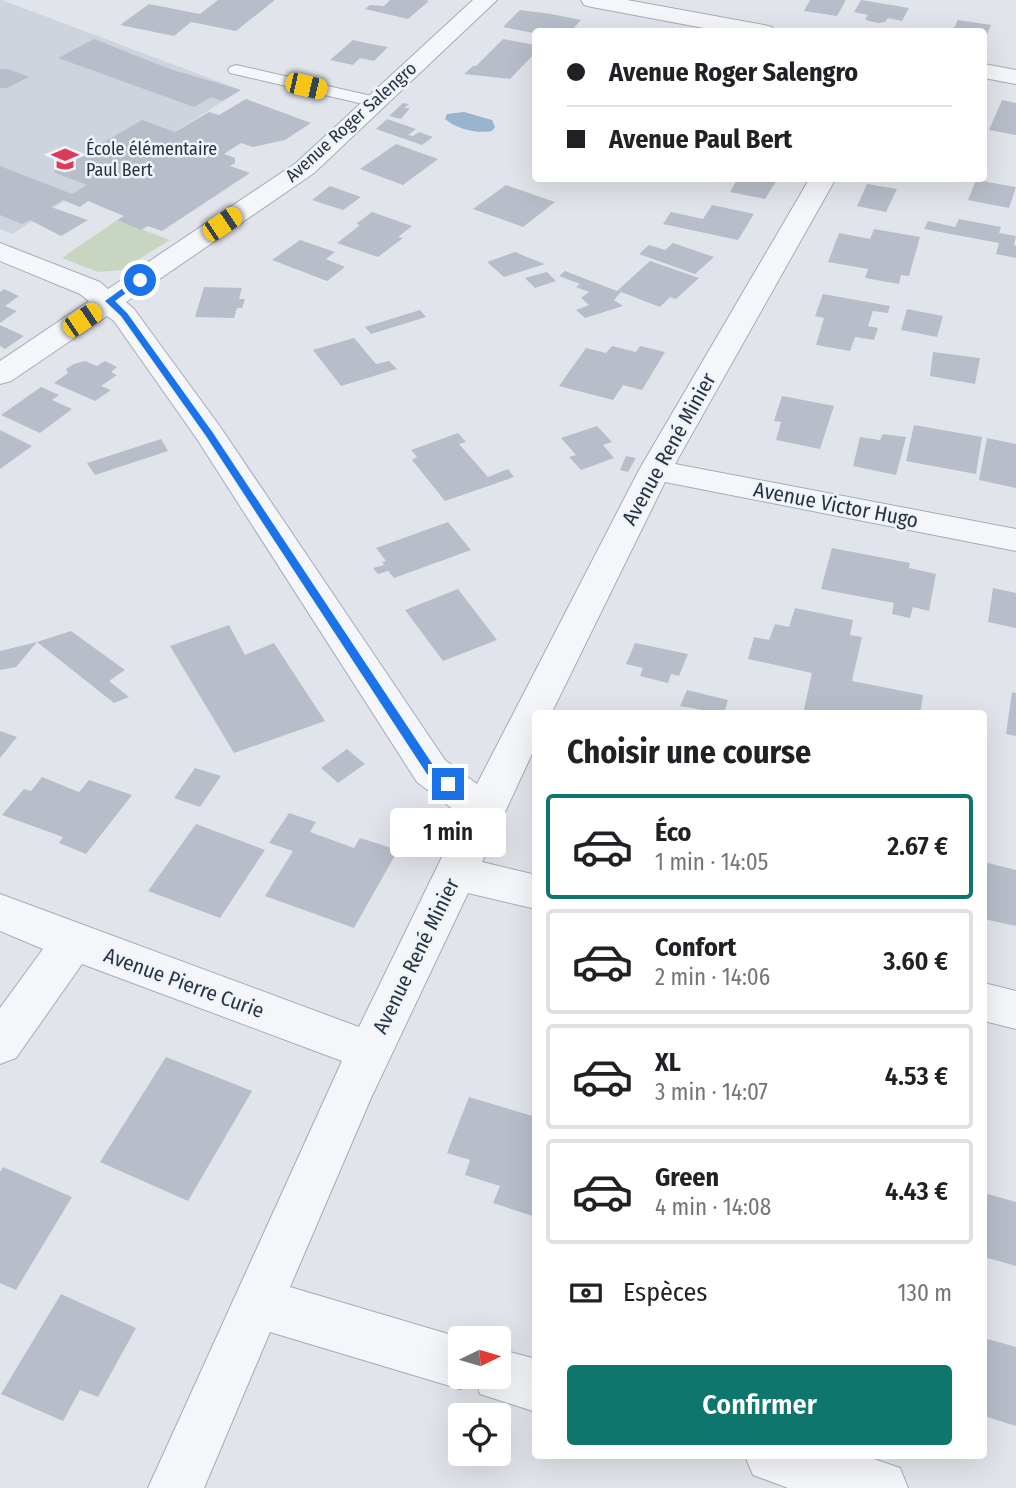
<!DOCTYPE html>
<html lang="fr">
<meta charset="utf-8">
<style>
body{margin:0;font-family:"Fira Sans Condensed",sans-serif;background:#f6f6f6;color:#202124;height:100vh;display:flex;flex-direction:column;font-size:26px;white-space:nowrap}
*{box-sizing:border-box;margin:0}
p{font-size:23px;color:#757577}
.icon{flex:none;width:38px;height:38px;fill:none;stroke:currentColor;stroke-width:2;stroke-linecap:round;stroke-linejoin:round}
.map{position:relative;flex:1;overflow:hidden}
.sheet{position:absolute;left:532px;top:710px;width:455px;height:749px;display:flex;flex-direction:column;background:#fff;border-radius:7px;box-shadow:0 7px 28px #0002}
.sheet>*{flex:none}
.hud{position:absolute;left:532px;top:28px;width:455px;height:154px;border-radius:7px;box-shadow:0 7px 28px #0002;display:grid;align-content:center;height:154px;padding:0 35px;background:#fff}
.needle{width:46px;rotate:85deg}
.buttons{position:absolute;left:448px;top:1326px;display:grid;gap:14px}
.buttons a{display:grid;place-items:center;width:63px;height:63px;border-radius:7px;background:#fff;box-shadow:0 7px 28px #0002;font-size:35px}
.end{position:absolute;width:32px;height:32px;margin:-16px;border:9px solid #1a73e8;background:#fff;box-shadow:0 0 0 4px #fff}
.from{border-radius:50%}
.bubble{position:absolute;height:49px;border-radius:7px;background:#fff;box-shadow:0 7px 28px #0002;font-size:23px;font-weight:600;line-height:49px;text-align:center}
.car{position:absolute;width:21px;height:42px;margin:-21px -10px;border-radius:9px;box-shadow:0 0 5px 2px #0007;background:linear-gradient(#f5c518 24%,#345 0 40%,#f5c518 0 76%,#345 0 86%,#f5c518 0)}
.hud b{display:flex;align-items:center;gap:24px;height:66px;font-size:26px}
.hud b+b{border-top:2px solid #e0e0e0}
.hud i{width:18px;height:18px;background:#202124}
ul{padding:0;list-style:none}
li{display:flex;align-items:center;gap:21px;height:105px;margin:0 14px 10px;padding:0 21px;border:4px solid #e0e0e0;border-radius:7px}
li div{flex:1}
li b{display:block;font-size:26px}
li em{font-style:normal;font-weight:600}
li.current{border-color:#0f766e}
li>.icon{width:63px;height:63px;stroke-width:1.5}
h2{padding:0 35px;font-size:32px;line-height:84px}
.pay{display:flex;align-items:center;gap:18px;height:77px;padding:0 35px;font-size:26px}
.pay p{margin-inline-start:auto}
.primary-button{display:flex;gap:14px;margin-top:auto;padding:14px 35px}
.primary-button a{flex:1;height:80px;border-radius:7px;background:#0f766e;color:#fff;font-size:28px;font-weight:600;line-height:80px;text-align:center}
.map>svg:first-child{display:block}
.built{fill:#ced4dd}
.green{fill:#c7d5c1}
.water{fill:#98b4ce}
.building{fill:#b7bec9}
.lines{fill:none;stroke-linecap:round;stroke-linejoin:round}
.service-casing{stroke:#a5acb6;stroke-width:2}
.minor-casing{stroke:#a5acb6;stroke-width:2}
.tertiary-casing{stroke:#a5acb6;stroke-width:2}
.service{fill:#f4f6f9;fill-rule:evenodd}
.minor{fill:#f4f6f9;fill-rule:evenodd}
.tertiary{fill:#f4f6f9;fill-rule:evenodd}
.route{fill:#1a73e8}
.labels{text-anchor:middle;stroke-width:5;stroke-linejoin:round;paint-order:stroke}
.far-street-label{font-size:18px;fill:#273344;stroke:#f0f4f8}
.far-poi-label{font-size:18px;fill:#273344;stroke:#f0f4f8;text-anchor:start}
.street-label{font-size:21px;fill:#273344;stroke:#f0f4f8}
</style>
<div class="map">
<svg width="1016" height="1488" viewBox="0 0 1016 1488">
<rect width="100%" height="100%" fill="#e1e5eb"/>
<path class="built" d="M0 0H2L241 90 12 234 0 229Z"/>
<path class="green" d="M117 220 170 240 121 270 98 272 62 258Z"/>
<path class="water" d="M464 112 492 120 495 127 492 131C478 134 456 129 445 119L447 114Z"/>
<path class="building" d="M218 0H275L236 31 191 22 174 36 120 25 149 4 200 14Z
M390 0H425L429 1 408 19 365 9 370 5 384 6Z
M810 0H846L837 16 804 11Z
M861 0 909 8 902 21 888 18 885 22 879 23 869 21 865 19 868 15 854 12Z
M520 10 551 14 581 20 570 32 533 33 503 27Z
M958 20 991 25 984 42V32H952Z
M94 39 170 69 241 90 222 101 211 97 194 107 58 58Z
M503 39 536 45V52L510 79 464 74 473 66H476Z
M353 40 371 44 388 47 374 61 360 58 353 65 330 60Z
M0 69H8L29 77 7 88H0Z
M246 99 311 123 285 140 253 147 241 143 224 154 235 158V163L230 166 250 173 162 231 148 226 141 230 117 220 124 216 88 201 80 207 63 200 51 207 88 220 61 236 30 220 22 224 0 215V166L72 194 87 185 53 172 142 120 175 132 209 112 219 115Z
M1002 100 1016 103V135L989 130Z
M403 103 409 104 404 108H410L401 119 389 116Z
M387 119 416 129 408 135 413 136 419 132 433 137 422 145 376 129Z
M396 144 438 159 403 185 360 169Z
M738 178H778L765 199 730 192Z
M976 180 1016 187 1009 208 968 200Z
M867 184 897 189 886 212 857 206Z
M506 185 555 202 523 227 473 209Z
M330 186 361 197 343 210 312 200Z
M712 205 754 214 738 240 663 224 671 212 703 219Z
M372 212 412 226 398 237 403 238 378 257 337 243 360 225 356 224Z
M959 219 1001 227 999 233 1016 236 1014 245 1016 246V258L996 254 999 243 924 229 928 221 955 227Z
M874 229 920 237 909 276 901 275 899 284 865 278 868 269 828 262 839 233 870 239Z
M300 240 335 252 326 259 345 267 327 281 272 260Z
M673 243 714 257 695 274 639 254 649 245 665 250Z
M515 252 527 257 545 264 504 277 487 262Z
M650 261 699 278 676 299 670 297 660 307 621 292 614 300 623 306 585 318 576 310 589 305 581 298 589 292 576 287 580 284 559 276 565 271 617 291Z
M547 272 556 281 535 288 525 278Z
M204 287 242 288 239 299H245L242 308H237L234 318 195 317Z
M4 289 19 296 5 306 17 311 0 323V292Z
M823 294 890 306 888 313 873 311 868 326 878 328 874 340 855 337 850 351 816 345 824 318 815 316Z
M907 309 943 316 937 337 901 330Z
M420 310 426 317 371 334 365 327Z
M0 325 24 336 5 349 0 346Z
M354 338 376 364 389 361 397 369 341 386 313 350Z
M612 346 636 352 640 346 665 352 642 390 623 385 613 400 559 386 586 348 606 353Z
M933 352 980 358 975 384 930 376Z
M85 361 97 366 105 361 117 367 111 372 117 375 101 386 111 390 95 401 54 383 68 373 66 369 74 364Z
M41 387 59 395 52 400 72 409 40 433 1 415Z
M782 396 834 406 820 449 776 440 781 422 774 421Z
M914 425 982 437 976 474 906 461Z
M597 426 612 442 603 445 614 458 581 470 569 457 576 455 561 438Z
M0 430 32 446 0 469Z
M458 433 466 442 459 444 488 477 508 469 514 477 445 501 412 460 417 457 411 450Z
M883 434 906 437 896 475 853 466 860 437 880 440Z
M987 438 1016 444V488L979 480Z
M161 439 168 451 95 475 87 463Z
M626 456 636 458 628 472 620 470Z
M448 522 471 550 394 578 388 571 378 574 373 568 384 565 382 562 386 561 376 548Z
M832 548 910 563 909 568 936 574 929 611 913 607 910 618 892 614 894 603 821 589Z
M993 588 1016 593V628L988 622Z
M458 589 497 640 443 661 405 610Z
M795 608 853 620 850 635 862 637 852 681 923 695 920 714H803L812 673 748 659 754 637 769 640 775 624 789 627Z
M229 625 245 655 274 643 325 721 234 753 170 646Z
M71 631 125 670 109 681 129 697 114 703 37 642Z
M37 642 16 667 0 670V651Z
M635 643 688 654 679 676 671 674 668 683 640 676 643 668 626 664Z
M687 690 728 700 724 714 680 706Z
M1012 692 1016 693V736L1006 734Z
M0 731 17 737 0 758Z
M347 749 365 764 338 783 321 768Z
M195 768 221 776 200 807 174 798Z
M42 777 79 792 89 780 132 795 86 854 59 843 63 837 2 815 24 789 31 791Z
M289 813 316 822 310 832 354 848 360 838 398 850 354 928 265 896 293 851 269 843Z
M196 824 265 850 220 918 148 891Z
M984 862 1016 870V926L984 919Z
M166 1057 252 1091 188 1201 100 1162Z
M469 1097 536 1117V1217L493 1203 500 1186 465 1175 470 1160 447 1153Z
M3 1167 72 1197 16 1290 0 1283V1172Z
M984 1193 1016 1202V1266L984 1257Z
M61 1294 136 1328 98 1397 80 1390 63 1421 1 1394Z
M984 1338 1016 1347V1426L984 1416Z"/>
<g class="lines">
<g class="service-casing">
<path id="service" d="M236 65 376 97 384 102 376 107 230 73 228 70 230 67Z"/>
</g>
<g class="minor-casing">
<path id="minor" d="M473 0H497L314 173 126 302 134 309 221 428 445 760 477 784 639 470 810 178H836L675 464 1016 529V551L665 482 551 714H536V745L482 862 536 875V909L468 893 371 1098 290 1287 465 1339H460V1377H499V1349L536 1359V1412L480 1394 476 1383 460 1389 270 1332 204 1488H148L342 1061 82 964 16 1058 0 1064V1008L43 949 0 931V894L359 1027 462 816 417 782 197 439 114 321 107 316 11 381 0 384V361L89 301 80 294 0 261V243L100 282 108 289 296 163Z
M984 983 1016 991V1029L984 1021Z
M745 1456H865L900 1468 908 1488H788L753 1475Z"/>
</g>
<g class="tertiary-casing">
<path id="tertiary" d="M581 0H627L764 25 772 27 775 32H725L592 7 584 5Z
M984 64 1016 70V84L984 78Z"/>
</g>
<use href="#service" class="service"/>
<use href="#minor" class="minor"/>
<use href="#tertiary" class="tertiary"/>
</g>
<path class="route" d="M137 278 144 280 115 301 127 313 213 433 435 768 452 781V787H444L427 774 206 436 121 316 105 301Z"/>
<defs>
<g id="school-bare" transform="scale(2.1)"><path d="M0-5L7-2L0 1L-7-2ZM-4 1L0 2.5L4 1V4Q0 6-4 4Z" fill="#db3a58" stroke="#f0f4f8" stroke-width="2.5" paint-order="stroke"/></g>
</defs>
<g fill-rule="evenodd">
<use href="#school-bare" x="65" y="159"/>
</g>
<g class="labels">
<g class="far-street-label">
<text transform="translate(351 122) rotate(-42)" y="6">Avenue Roger Salengro</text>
</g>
<g class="far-poi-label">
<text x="86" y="155">École élémentaire<tspan x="86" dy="21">Paul Bert</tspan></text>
</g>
<g class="street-label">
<text transform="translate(669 449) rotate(-61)" y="7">Avenue René Minier</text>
<text transform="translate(836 505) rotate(11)" y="7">Avenue Victor Hugo</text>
<text transform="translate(416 956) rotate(-64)" y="7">Avenue René Minier</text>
<text transform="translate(184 983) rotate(20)" y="7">Avenue Pierre Curie</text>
</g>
</g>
</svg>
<div class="buttons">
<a><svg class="needle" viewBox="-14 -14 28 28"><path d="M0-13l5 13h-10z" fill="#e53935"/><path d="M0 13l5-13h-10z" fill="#757577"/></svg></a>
<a><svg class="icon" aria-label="locate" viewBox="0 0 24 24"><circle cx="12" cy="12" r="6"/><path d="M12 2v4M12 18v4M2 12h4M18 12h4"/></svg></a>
</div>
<i class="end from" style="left:140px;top:280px"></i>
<i class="end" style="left:448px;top:784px"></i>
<div class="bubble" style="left:390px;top:808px;width:116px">1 min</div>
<i class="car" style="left:306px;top:86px;rotate:103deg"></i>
<i class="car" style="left:222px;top:224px;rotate:56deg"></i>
<i class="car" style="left:82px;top:320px;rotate:56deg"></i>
<div class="hud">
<b><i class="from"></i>Avenue Roger Salengro</b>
<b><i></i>Avenue Paul Bert</b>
</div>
<section class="sheet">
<h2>Choisir une course</h2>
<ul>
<li class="current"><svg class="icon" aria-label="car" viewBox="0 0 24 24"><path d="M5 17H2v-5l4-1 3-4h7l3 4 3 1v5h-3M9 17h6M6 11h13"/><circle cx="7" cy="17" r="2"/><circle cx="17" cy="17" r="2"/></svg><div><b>Éco</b><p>1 min · 14:05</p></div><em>2.67 €</em></li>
<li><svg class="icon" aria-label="car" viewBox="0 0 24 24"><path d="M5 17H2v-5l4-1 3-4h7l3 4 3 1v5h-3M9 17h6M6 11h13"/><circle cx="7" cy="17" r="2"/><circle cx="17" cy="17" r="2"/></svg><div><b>Confort</b><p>2 min · 14:06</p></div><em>3.60 €</em></li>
<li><svg class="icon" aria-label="car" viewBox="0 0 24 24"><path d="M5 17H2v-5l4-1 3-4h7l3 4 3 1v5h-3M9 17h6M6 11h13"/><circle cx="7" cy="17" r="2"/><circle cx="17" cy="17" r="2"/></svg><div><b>XL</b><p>3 min · 14:07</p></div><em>4.53 €</em></li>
<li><svg class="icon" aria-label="car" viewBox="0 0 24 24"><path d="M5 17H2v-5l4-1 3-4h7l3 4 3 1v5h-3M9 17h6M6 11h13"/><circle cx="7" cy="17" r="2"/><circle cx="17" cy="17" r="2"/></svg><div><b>Green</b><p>4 min · 14:08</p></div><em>4.43 €</em></li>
</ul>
<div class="pay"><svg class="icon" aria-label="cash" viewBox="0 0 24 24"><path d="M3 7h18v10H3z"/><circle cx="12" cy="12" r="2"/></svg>Espèces<p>130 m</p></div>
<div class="primary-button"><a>Confirmer</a></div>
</section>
</div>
